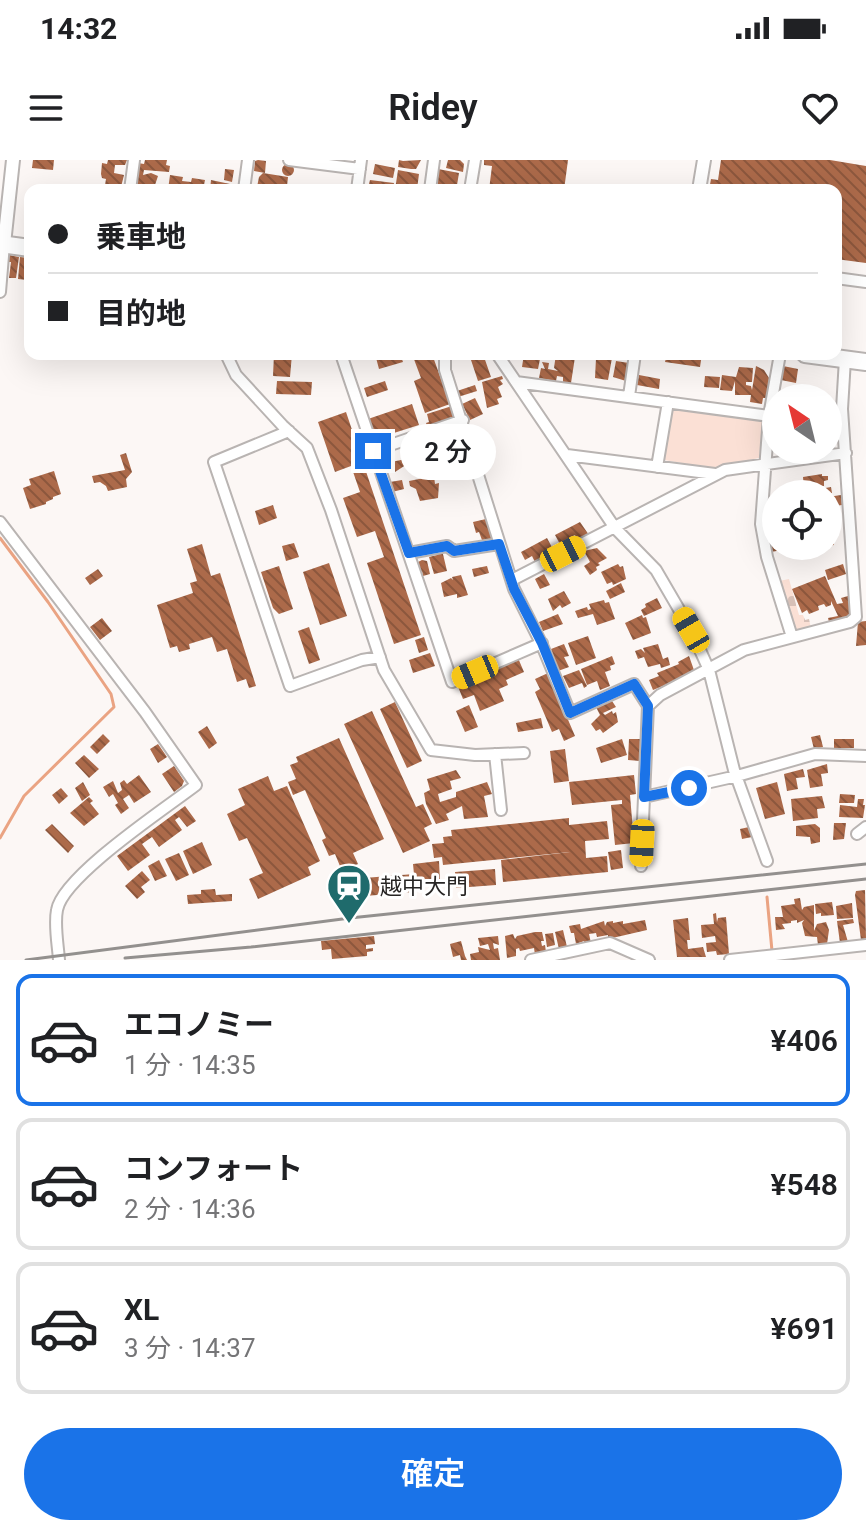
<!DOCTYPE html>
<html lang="ja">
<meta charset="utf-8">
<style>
body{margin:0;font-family:Roboto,"Noto Sans JP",sans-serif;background:#f6f6f6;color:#202124;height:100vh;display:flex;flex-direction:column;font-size:30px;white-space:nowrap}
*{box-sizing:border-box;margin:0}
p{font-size:26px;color:#757577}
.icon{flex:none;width:44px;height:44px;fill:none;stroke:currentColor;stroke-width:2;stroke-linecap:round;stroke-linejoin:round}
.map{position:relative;height:800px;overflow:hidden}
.drawer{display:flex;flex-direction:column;background:#fff;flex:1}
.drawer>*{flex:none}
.banner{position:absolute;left:24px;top:24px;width:818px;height:176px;border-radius:16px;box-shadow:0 8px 32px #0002;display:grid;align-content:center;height:176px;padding:0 24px;background:#fff}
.needle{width:52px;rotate:325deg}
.buttons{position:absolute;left:762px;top:224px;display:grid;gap:16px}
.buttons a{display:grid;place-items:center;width:80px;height:80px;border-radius:50%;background:#fff;box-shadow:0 8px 32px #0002;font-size:40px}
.end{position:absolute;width:36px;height:36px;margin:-18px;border:10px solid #1a73e8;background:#fff;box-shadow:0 0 0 4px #fff}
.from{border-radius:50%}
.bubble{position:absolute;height:56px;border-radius:28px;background:#fff;box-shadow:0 8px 32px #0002;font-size:26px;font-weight:600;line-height:56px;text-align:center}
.car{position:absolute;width:24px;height:48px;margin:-24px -12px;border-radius:10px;box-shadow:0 0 6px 2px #0007;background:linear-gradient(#f5c518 24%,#345 0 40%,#f5c518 0 76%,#345 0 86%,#f5c518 0)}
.banner b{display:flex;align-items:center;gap:28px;height:76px;font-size:30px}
.banner b+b{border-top:2px solid #e0e0e0}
.banner i{width:20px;height:20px;background:#202124}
ul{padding:14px 0 0;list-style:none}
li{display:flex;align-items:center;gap:24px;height:132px;margin:0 16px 12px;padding:0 8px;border:4px solid #e0e0e0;border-radius:16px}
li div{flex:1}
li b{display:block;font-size:30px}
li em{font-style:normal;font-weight:600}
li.current{border-color:#1a73e8}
li>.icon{width:72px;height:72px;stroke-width:1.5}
.action{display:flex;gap:16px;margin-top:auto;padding:16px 24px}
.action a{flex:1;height:92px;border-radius:48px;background:#1a73e8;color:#fff;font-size:32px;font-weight:600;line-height:92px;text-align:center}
.status{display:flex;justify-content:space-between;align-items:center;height:56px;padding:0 40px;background:#fff;direction:ltr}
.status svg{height:22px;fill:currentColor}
header{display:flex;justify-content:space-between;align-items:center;height:104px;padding:0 24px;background:#fff;font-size:36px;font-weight:600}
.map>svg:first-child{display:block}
.cemetery{fill:url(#cemetery-stones)}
.park{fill:#fbe0d5}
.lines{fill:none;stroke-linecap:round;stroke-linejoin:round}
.stream{stroke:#eaa382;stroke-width:3}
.building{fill:url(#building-back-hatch)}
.minor-casing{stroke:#b9b4b2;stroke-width:14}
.tertiary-casing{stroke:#b9b4b2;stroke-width:16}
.primary-casing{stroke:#b9b4b2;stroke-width:20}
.minor{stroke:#fff;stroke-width:10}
.tertiary{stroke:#fff;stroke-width:12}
.primary{stroke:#fff;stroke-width:16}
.rail{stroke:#93908e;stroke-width:3}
.route{stroke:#1a73e8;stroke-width:10}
.labels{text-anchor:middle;stroke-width:6;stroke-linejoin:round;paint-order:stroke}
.poi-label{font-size:22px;fill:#272524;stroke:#fff;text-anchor:start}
</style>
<div class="status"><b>14:32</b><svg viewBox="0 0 49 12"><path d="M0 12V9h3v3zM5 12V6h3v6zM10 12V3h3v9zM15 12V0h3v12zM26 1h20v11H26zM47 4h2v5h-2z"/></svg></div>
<header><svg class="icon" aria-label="menu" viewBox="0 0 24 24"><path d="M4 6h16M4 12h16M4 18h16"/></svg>Ridey<svg class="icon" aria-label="heart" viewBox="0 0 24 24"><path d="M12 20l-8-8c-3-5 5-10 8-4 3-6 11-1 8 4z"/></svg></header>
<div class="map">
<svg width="866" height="800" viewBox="0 0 866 800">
<defs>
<pattern id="cemetery-stones" width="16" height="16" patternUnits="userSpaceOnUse" patternTransform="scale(2)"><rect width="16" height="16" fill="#fbe0d5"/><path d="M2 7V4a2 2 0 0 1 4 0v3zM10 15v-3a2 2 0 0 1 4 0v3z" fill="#d7c0b7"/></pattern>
<pattern id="building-back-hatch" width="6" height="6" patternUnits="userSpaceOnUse" patternTransform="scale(2)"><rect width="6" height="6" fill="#ac6a4a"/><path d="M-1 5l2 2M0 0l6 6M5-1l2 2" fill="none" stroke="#8c573d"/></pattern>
</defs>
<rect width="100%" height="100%" fill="#fcf7f5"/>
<path class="cemetery" d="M789 419 799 455H803L805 460 809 459 811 468 794 472 779 421Z"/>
<path class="park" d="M671 248 764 257 759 298 711 308 664 300Z"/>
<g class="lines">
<path class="stream" d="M0 378 48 442 111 534 114 547 24 636 0 678
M767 737 772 791"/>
</g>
<path class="building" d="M33 0H54L53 10 32 8Z
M108 0H127L125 5H115L114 13 124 15 121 27 105 25 106 19 102 18 101 14 102 3 107 4Z
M145 0H167L166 5 170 6 169 12 144 10 143 15 151 13 158 16 154 28 136 24 138 3 144 4Z
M258 0 266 1 265 13 254 11 255 1Z
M399 0 403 1 421 0 416 9H411L398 7Z
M448 0H460L464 4 463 12 446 8Z
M484 0H568L564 30H489L492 6 484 5Z
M721 0H830L866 6V103L836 99V30H709L711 19 718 20Z
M282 10a6 6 0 1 1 12 0a6 6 0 1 1-12 0Z
M375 4 395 8 393 18 373 14Z
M225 9 234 10 232 22 224 20Z
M438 9 459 13 457 25 438 24Z
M398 10 419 14 417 29 395 30Z
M263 13 288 17 287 26 278 24 282 27V30H274V25L267 24 266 28 257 27 259 17Z
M170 15 183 17 182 21 191 22 192 18 205 20 203 30H168Z
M211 20 230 24V30H210Z
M370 20 394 23 393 28 392 30 368 28Z
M9 95 19 97 16 118H9L11 102H8Z
M20 97 29 98 27 120 18 119Z
M274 194H292L290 217 273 216Z
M375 194H400L403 202 379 209Z
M412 194H432L450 244 425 253 414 221 421 218Z
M469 194H483L491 217 478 221Z
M524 194H541L538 209 522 207Z
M556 194 575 197 571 223 563 222V217L557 216 556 221 539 218 541 208 545 209 542 202 549 203 548 209 558 211 554 208Z
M602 194H622L621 199 612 198 608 220 595 218 596 198 601 199Z
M667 194H702L700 207 665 202Z
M616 201 629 203 626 221 613 217Z
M756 206 764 210 769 218 767 238H763L762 244 750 242 751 235H735V221L732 231 720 230 722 215 736 217 739 207 753 208 752 222H746V225L751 226 752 230Z
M783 206 798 209 796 223 781 220Z
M639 215 660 219 659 229 637 225Z
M502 216 503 219 500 220 503 224 498 227 502 237 497 239 499 244 487 248 482 222Z
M705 216 720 217 719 228 704 227Z
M277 221 312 222 311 235 276 234Z
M385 221 388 230 367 237 364 228Z
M475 225 477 231 458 237 457 231Z
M475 238 483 254 470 260 462 244Z
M412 244 419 265 375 279 368 259Z
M452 246 456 259 428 268 426 263 429 262 427 254Z
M346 252 421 475 394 484 367 403 384 397 375 371 357 377 343 338 360 332 351 306 335 312 318 262Z
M450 269 454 280 447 282 446 279 437 282 434 275Z
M446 281 449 295 435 298 432 284Z
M424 282 430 294 415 299 395 312 391 302 406 299 403 288 418 286 417 284Z
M126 293 132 312 126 319 127 327 108 331 106 326 100 322 94 323 92 316 125 310 120 295Z
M450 296V298L460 296 466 314 444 317 440 298Z
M54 311 61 334 53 337V339L46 342V344L30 349 23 328 31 325 29 319Z
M822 314V316H828V320L824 321V326L804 329 803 317Z
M434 316 435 324 439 323 438 338 420 341 416 329 410 326 409 321Z
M402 320 404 329 392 332 390 322Z
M831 327 832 333 803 334V332Z
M841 335 842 345 828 347V337Z
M273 345 277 358 259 365 255 351Z
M831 356 834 385 828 386V357Z
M486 359 494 381 486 383 485 380H482L479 372 476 373 473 362Z
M580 362 589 375 577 380 575 375 571 377 573 382 562 388 555 375Z
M776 369V386H781L782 390 771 392 766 372Z
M547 378 555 393 535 402 532 396 525 400 521 392Z
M294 383 299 397 286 401 282 386Z
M202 384 211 416 220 413 256 526 249 528 246 519 237 522 227 489 217 492 212 477 189 484 190 489 179 492 177 486 170 488 157 445 193 433 190 423 197 421 187 389Z
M597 388 607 398 598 403 600 405 596 407 597 410 590 415 584 406 590 402 584 391Z
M442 390 447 411 434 414 429 397 437 395 436 391Z
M422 400 427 401 430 414 423 416 422 411H418L416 403Z
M329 403 347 456 320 465 303 412Z
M618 404 620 407 623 406 626 419 613 425 612 422 607 424 601 412Z
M843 404 846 414 828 420 825 410Z
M279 406 293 449 279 454 273 448 261 412Z
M487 406 489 413 474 417 472 409Z
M98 409 103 416 90 425 85 418Z
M544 414 550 425 540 429 535 419Z
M461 415 468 435 457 438V434L444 437 441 423 451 418 453 420 452 417Z
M825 416 837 444 843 443 841 438 848 436 853 451 850 457 829 462 828 458 838 456 831 441V445L826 447 824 444 818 446 819 450 809 454 807 450 802 453 792 429Z
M621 423 625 432 610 439 606 431Z
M564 431 571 443 562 448 560 445 553 451 548 439Z
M657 438 662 448 644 456 641 450 646 447 645 444Z
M604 440 605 443 609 442 615 459 597 465 593 454 578 458 575 451 587 447 588 450 591 449 589 444Z
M558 454 563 464 543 471 539 462Z
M642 455 643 458 646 457 651 473 633 480 625 463Z
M102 458 112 471 100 480 90 467Z
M866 461V485L856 486 858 462Z
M309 467 320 500 309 504 298 471Z
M588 476 596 498 576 505 568 483Z
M424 477 428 490 419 493 415 480Z
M564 484 569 496 564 497 569 507 558 511 551 489Z
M658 484 663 499 668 497 670 505 661 508 660 504 648 507 644 497 638 499 635 491 641 489 645 493 643 488Z
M430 493 435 506 413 513 409 500Z
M612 496 615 504 610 506 611 510 605 512 610 526 600 530 597 521 587 525 581 509Z
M689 496 695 513 653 530 649 520 659 516 657 513 679 504 678 502Z
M518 498 524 512 506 520 508 525 499 529 504 541 480 551 474 535 463 539 457 524Z
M579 510 587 526 584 528 582 523 569 528 563 516Z
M548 513 575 576 564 581 559 569 552 572 535 532 540 529 535 519Z
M610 538 616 547 603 553 605 555 612 551 613 554 616 552 618 562 603 573 600 569 596 571 591 564 600 555 596 547Z
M395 542 422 601 407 608 380 549Z
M469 545 478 567 465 572 456 551Z
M372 551 416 647 423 644 432 664 424 668 430 681 403 693 344 564Z
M541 558 543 568 518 572 516 563Z
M207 566 217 583 209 589 198 572Z
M103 574 110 581 97 594 90 587Z
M820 575 823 587 814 589 811 577Z
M339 578 384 679 353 693 358 704 342 711 335 694 329 696 322 680 326 678 305 630 293 635 288 622 296 619 290 605 298 602 296 597Z
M622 579 627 595 601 603 596 588Z
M629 579H640V601L628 600Z
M834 579H854V588H834Z
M158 584 167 597 158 603 150 589Z
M565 589 569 621 554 623 550 591Z
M84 595 99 609 89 618 75 603Z
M827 604 828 613 821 614 823 626 810 628 807 610Z
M174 606 184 621 182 626 174 632 162 614Z
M803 609 805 617 796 618 798 629 787 631 784 614Z
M456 610 461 618 450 621 452 629 438 634 440 642 456 637V632L487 622 492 634 484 636 488 657 464 659 462 646 446 654 449 660 436 664 426 644 424 633 430 630 427 619Z
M139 615 151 632 134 643 129 635 123 639 129 648 121 654 115 645 118 643 113 634 109 637 103 627 113 621 118 633 122 630 120 623 124 620 127 624Z
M634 615 636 634 630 635 634 683 615 685 611 645 622 644V640L572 645 569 622Z
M268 616 274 631 287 626 320 701 308 707 311 715 258 739 249 719 263 713 247 678 239 681 227 654 245 645 238 629Z
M83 622 90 635 82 641 75 628Z
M777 622 785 654 765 659 756 628Z
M61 628 68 636 59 644 52 635Z
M840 634 855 635 854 643H839Z
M822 636 825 648 817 649 818 658 793 661 791 639Z
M89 637 93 641 90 643 99 654 84 666 70 653Z
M858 639H864L863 645H865L863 658 839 657 840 645 857 647Z
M185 646 196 661 187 667 179 657 175 660 182 670 159 687 152 677 142 684 150 695 128 711 117 696Z
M569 658V665L607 661 609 679 585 681 586 698 607 696 608 712 503 722 501 700 570 692 443 705 442 697 434 698 432 684 444 683 443 677 452 676 451 670Z
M834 663H846L844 679 833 680Z
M52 664 74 686 68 693 45 670Z
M815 664 820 668V682L811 684 810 677 796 676V666Z
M749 667 752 677 742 679 740 669Z
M202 682 212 705 193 714 183 691Z
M621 690 623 708 611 710 608 692Z
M179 693 189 715 176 721 165 699Z
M159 700 167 716 155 721 148 706Z
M439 701 440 722 413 725V732L365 736 364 718 414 714 413 704Z
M495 709 496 725 456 728 455 712Z
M142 711 150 720 141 727 145 732 137 739 125 726Z
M359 720 360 732 346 733 345 721Z
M215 729 216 735 232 734V741L188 744 187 735 201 734V730Z
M865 730 866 779 861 780 855 735 856 731Z
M800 738 802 750 804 747 814 745V771L817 764 826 762 829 770 827 784 818 785 817 777 805 776 802 763 804 760 797 763V760L791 761V763L782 764 785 769 776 770 775 757H783L781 746 795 744 794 739Z
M832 742 834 755 821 756V753L816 754 815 744Z
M852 743 853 758 837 759 836 746Z
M716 753 717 762 718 758 726 757 729 794 717 795 716 791 707 792 706 783 716 782 715 776 702 778 701 765 714 764 713 754Z
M688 758 690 780H687L688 789 703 787 706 797H677L673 760Z
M853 759 854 763 843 765 848 782 840 783 837 761Z
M645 760 647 770 608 779V775L597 777 596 773 589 774 591 783 585 784 584 781 576 784 574 773H571L569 766 580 764 581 769 604 761 605 766 607 762 613 761V763L623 761V764Z
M563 770 567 787 559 789 555 772Z
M535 772H542L544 781H541L542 786 545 785 546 792 535 795 534 788 520 791 519 788 516 789V796L507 798 505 776 513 774 515 779 517 776Z
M553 773 555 785 547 787 545 774Z
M374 776 375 784 366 785V789L373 788V791L367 792V796L332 799 331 789 322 790 321 781Z
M498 776 499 785 493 783 494 789 498 788 500 800H471L470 794 479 792 478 787 490 790 488 784 480 786 478 778Z
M461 781 465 796 467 800H461L460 795 453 797 450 784Z"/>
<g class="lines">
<g class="minor-casing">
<path id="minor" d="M289 0 360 9
M130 30 134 0
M244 30 248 0
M357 30 361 0
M430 30 434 0
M470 30 475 0
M836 118 866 122
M0 132 4 84
M226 194 236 215 283 266 307 288 331 350 384 510 431 590 475 595 524 593
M341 194 452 522 542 483
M445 194V210L514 429 542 485 570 553 634 524 648 546 641 706
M497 194 615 368 656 410 691 470 709 510 734 610 767 701
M780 194 769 256 761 364 767 397 792 477
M516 222 769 256
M629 236 635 194
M289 271 214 302 290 526 362 500 380 497
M373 291 463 260
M567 295 715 314
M657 307 668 242
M0 362 145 552 196 625C166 648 63 716 57 750 54 765 58 785 59 800
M409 393 447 386 454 391 499 384
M512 420 725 310 846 293
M648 546 660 535 744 490 850 462 856 457 842 249 845 199
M495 594 501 650
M644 637 737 616 815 594 866 596
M857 674 866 667
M531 800 610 783 649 800
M730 800 866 785"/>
</g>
<g class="tertiary-casing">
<path id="tertiary" d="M699 30 704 0
M4 84 13 0"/>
</g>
<g class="primary-casing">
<path id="primary" d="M0 84 30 88
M805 194 866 202"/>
</g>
<use href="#minor" class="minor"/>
<use href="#tertiary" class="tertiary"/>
<use href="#primary" class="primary"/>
<path class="rail" d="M125 798 251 787 866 719
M26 800 350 758 866 704"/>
</g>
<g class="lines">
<path class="route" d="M373 291 409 393 447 386 454 391 499 384 514 429 542 483 570 553 634 524 648 546 644 637 689 628"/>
</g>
<defs>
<g id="station-pin" transform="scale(2.3)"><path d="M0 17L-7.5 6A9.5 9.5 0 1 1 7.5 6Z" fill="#1f6b6c" stroke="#fff"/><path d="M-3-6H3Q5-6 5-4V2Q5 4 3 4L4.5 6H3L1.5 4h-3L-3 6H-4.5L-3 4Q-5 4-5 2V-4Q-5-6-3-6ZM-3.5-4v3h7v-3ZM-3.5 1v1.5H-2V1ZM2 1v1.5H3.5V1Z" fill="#fff"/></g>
</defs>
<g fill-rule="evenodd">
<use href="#station-pin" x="349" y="726"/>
</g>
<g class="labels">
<g class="poi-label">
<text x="380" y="734">越中大門</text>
</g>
</g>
</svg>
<div class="buttons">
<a><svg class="needle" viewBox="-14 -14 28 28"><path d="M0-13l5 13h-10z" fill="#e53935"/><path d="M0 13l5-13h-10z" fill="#757577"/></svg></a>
<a><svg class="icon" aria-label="locate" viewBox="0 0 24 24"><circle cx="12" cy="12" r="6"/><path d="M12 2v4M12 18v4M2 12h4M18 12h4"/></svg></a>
</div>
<i class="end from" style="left:689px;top:628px"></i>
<i class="end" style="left:373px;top:291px"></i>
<div class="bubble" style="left:400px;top:264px;width:96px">2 分</div>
<i class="car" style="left:563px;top:394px;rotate:63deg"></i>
<i class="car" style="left:691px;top:470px;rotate:330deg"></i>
<i class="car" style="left:475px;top:512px;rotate:247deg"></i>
<i class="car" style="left:642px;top:683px;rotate:183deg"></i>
<div class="banner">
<b><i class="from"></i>乗車地</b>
<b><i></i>目的地</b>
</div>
</div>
<section class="drawer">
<ul>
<li class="current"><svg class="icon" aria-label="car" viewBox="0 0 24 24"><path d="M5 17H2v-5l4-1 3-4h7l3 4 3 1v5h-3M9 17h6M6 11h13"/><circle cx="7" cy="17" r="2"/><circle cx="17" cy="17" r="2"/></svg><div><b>エコノミー</b><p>1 分 · 14:35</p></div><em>¥406</em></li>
<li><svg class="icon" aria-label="car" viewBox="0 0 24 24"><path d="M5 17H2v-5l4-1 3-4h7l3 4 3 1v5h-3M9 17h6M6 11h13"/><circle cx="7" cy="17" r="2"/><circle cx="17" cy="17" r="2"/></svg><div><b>コンフォート</b><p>2 分 · 14:36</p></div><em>¥548</em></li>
<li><svg class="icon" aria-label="car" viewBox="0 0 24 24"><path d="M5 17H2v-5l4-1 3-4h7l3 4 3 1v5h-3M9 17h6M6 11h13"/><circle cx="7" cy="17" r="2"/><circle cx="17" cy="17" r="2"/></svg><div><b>XL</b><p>3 分 · 14:37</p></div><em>¥691</em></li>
</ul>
<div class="action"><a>確定</a></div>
</section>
